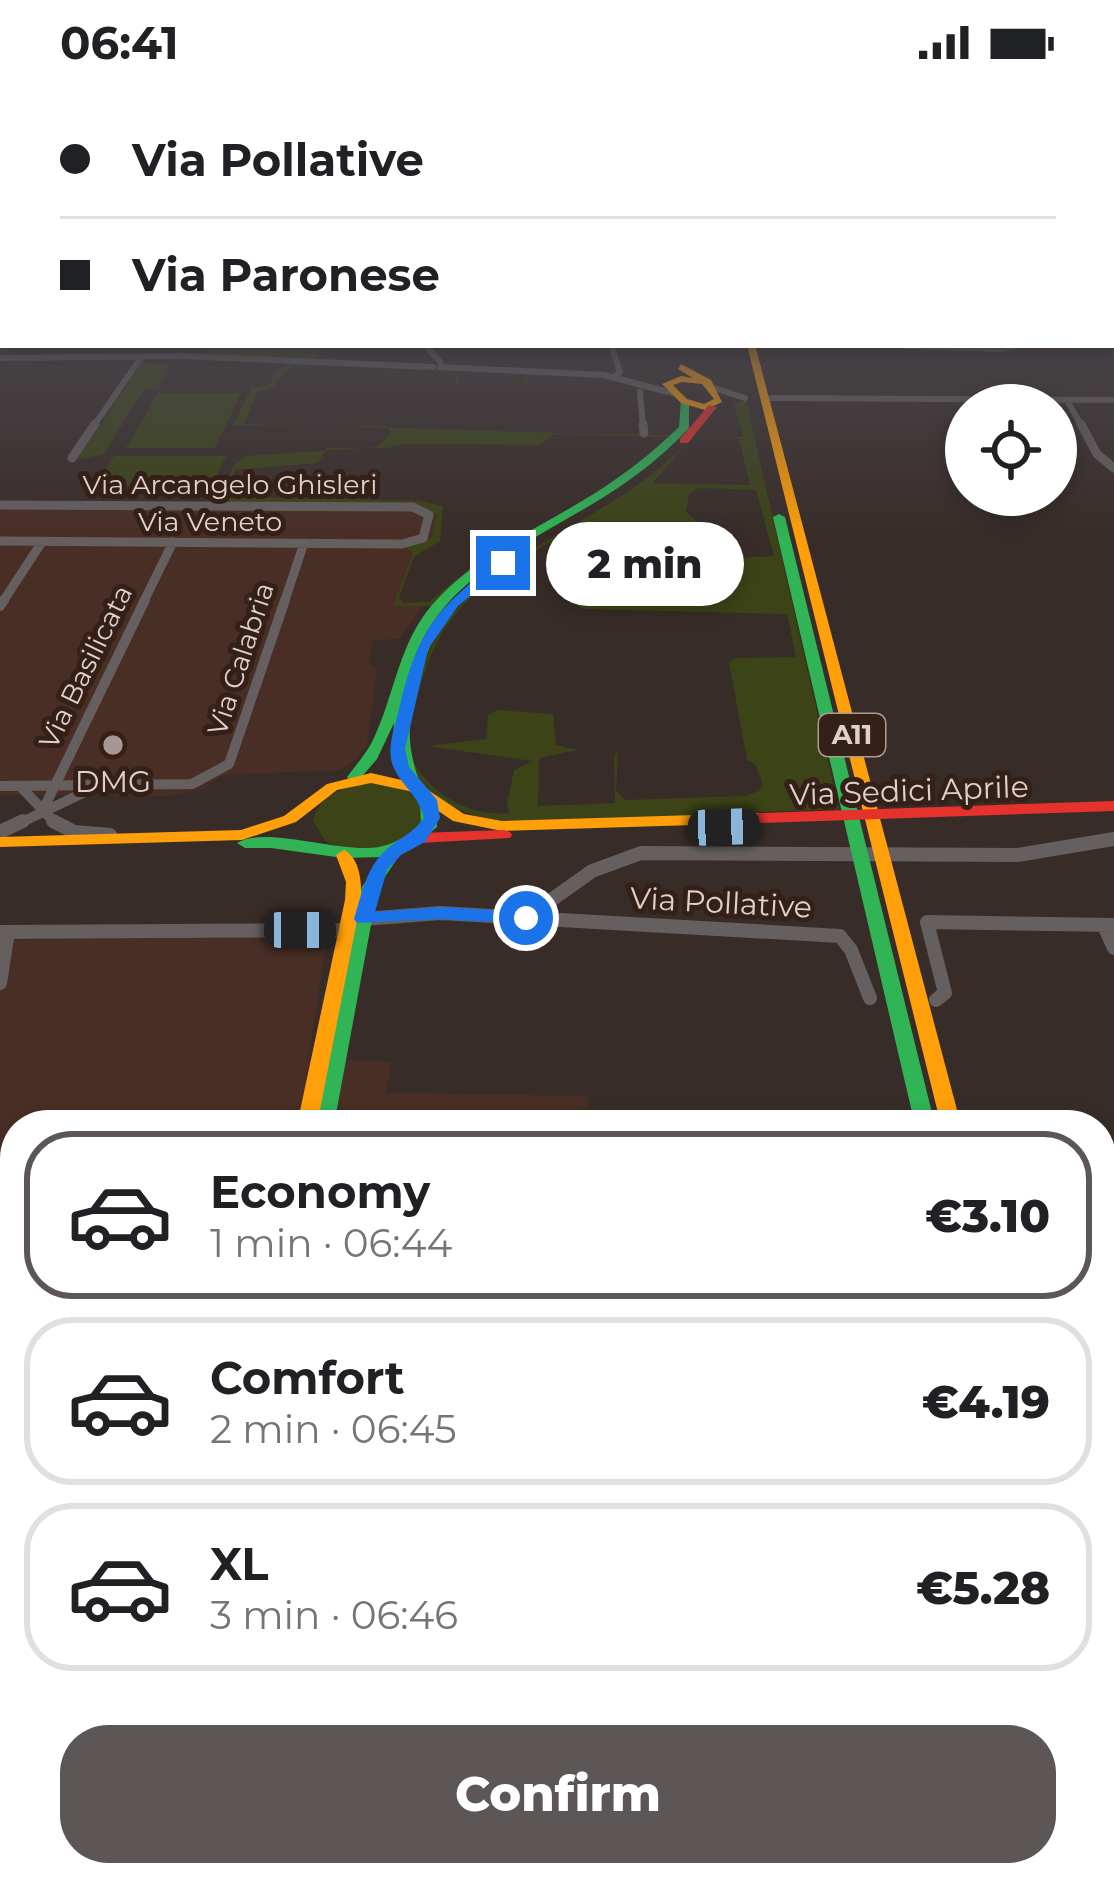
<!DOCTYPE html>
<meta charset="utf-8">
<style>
body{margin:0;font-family:Montserrat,sans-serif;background:#f2f2f2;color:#202124;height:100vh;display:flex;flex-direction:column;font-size:45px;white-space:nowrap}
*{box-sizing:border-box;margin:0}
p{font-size:39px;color:#757577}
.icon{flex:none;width:66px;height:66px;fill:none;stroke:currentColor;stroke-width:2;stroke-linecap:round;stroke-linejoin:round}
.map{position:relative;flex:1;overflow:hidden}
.drawer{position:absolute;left:0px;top:1026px;width:1116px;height:777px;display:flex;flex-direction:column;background:#fff;border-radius:48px 48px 0 0;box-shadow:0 6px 18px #0003}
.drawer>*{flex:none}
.banner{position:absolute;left:0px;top:0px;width:1116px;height:264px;box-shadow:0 6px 18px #0003;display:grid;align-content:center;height:264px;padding:0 60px;background:#fff}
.buttons{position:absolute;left:945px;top:300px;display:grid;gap:24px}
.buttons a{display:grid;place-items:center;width:132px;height:132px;border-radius:50%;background:#fff;box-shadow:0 6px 18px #0003;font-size:60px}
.end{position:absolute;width:54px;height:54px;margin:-27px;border:15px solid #1a73e8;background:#fff;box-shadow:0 0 0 6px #fff}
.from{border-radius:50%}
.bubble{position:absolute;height:84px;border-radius:42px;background:#fff;box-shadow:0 6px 18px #0003;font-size:39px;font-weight:800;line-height:84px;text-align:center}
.car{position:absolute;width:36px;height:72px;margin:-36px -18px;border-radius:15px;box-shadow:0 0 9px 3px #0007;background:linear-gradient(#222 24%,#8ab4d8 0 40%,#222 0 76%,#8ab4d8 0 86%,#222 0)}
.banner b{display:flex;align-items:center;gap:42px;height:114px;font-size:45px}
.banner b+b{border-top:3px solid #e0e0e0}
.banner i{width:30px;height:30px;background:#202124}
ul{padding:21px 0 0;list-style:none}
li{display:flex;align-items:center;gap:36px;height:168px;margin:0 24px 18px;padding:0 36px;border:6px solid #e0e0e0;border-radius:48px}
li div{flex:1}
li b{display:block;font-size:45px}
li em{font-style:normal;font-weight:800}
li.on{border-color:#5c5656}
li>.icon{width:108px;height:108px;stroke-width:1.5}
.cta{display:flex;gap:24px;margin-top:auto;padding:24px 60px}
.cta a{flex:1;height:138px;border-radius:48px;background:#5c5656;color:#fff;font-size:48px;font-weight:800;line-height:138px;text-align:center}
.status{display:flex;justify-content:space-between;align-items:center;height:84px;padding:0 60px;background:#fff;direction:ltr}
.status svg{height:33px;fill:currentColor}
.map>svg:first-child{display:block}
.built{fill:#482e25}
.green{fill:#3c4317;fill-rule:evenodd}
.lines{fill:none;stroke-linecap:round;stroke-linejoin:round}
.street-far4{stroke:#655f5f;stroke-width:6}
.street-far3{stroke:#655f5f;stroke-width:9}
.street-far2{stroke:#655f5f;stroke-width:10}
.street-far1{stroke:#655f5f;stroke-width:14}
.street{stroke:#655f5f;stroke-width:21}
.fast{fill:#30b455;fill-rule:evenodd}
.slow{fill:#ff9f0a;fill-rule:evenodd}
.jam{fill:#e5322d;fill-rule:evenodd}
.route{fill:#1a73e8}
.poi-dot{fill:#a59792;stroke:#352018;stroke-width:4.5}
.labels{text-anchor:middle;stroke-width:10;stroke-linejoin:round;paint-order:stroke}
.far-street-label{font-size:27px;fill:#dfd0cb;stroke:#352018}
.shield{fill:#352018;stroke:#ac9b95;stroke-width:3}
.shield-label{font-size:27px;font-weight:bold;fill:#dfd0cb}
.poi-label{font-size:30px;fill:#dfd0cb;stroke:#352018}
.street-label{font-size:30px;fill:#dfd0cb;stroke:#352018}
</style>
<div class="status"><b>06:41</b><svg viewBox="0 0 49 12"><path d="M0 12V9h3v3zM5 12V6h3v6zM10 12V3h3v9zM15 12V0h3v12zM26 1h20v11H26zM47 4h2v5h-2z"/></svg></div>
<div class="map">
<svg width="1114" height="1802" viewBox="0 0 1114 1802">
<rect width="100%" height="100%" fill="#382c28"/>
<path class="built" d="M816 261H1071L1075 268 820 270Z
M0 417 416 420 433 425 437 430 434 451 415 464 394 521 423 522 399 555 373 556 369 580 377 584 367 660 356 676 340 686 223 691 201 705 165 712 0 711Z
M328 852 308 975 391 978 386 1009 588 1012 586 1041H15V1788H856L858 1802H0V856Z"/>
<path class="green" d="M208 261H325L315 277 197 274Z
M142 278 168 281 158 302 162 305H144L104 370 77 376Z
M290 280 457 286 458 300 523 303 527 289 606 295 531 290 524 303 457 300 455 287 293 281 272 304 258 307 244 340C390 342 528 350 673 351 606 426 503 451 432 522H393L413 469 406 464 432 453 437 431 418 420 218 418 234 381 246 372 377 363 390 350 388 342 233 341 251 304 269 302 276 286ZM555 350 668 353 625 394 477 478 429 518 403 519 399 513 414 473 440 457 443 422 419 417 223 412 235 386 318 379 327 364H386L405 360 539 361Z
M158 309H241L215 364H126Z
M746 316 839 725 504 738C468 733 420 714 409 676 403 655 410 634 414 613 442 467 606 454 693 351L653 399 750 401 739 355 730 353H743L734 320ZM699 404 756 406 774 472 737 474 686 428 689 409ZM548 459 557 463 577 522 583 525 787 530 796 573 736 574 729 578 747 676 755 680 763 700 759 707 745 712 625 716 616 706 618 668 614 673 615 719 538 722 539 674 578 666 556 661 553 630 497 626 488 631 486 655 427 662 533 677 514 686 507 721 510 729C467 734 423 706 407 665 426 552 449 516 548 459Z
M114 372H226L212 402H96Z
M369 698 405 703 421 714 426 736C400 764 362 777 325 757L313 736C321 709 344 704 369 698Z"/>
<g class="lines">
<path class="street-far4" d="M0 248 3 244
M425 261 440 278
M611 261 620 288 614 293
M882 261 1002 265 1016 261
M0 274 183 272 433 283
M440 283 604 291 676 310
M714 304 745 314
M640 308 643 343
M771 314 1114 316
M1067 316 1082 343
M93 343 140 275"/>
<path class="street-far3" d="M643 340 644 349
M1081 340 1097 370 1114 384
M72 374 95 340
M0 421 413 423 429 431 423 454 402 460 0 457
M2 519 42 458
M143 519 173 458
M284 519 304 459"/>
<path class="street-far2" d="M0 522 4 516
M0 702 192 700 229 680 285 516
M20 702 56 740
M42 728 145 516
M18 740 85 708"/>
<path class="street-far1" d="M53 737 74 748 110 751
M0 748 23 737
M526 834 592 787 641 769 1018 771 1114 755
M364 835 440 829 840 852 851 866 870 914
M1105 844 1114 864
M0 848 347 846
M0 899 8 848
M936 916 945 909 927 838 1114 841"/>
<path class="street" d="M0 1513 15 1516"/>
<path class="fast" d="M681 315 689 317V344C661 374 629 398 594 419 533 456 455 490 422 557L431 560C410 609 400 653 422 703L419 706H409C398 685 392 663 394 639L377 675 359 696H349L347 693C356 681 366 670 373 656 395 610 398 561 432 521 475 472 537 445 592 411 624 391 652 369 679 343Z
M779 430 785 433 935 1041H915L773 433Z
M428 711 436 716 437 743 414 762 403 766 378 803 334 1041H314L362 803 383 773 343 774 271 764H245L237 759C265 741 340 770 379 763 395 760 408 751 421 741L420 716Z"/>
<path class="slow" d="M1113 211H1114V215H1113Z
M747 261H755L961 1041H941Z
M681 280 711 296 722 318 705 326 681 319 662 300 681 292 693 294 678 285ZM682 298 702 300 714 315 704 320 687 315 673 301Z
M371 689 419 700 464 730 502 737 759 729 767 734 759 739 502 747 453 737 409 707 371 699 337 706 296 738 242 756 0 763V753L241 746 284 732 327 700Z
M344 766C360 774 362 799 361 816L317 1041H297L345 816 346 798 336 771Z
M1101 1605 1111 1609 1114 1616V1684L1104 1679 1101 1673Z"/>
<path class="jam" d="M709 321 717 323 688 359H680V355Z
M1114 717V727L759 739 751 734 759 729Z
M504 746 510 748 512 751 510 754 419 759 411 754 419 749Z
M1101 1753 1112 1757 1114 1763V1802H1093L1090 1788H1101Z
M154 1788H184L182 1802H150Z"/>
</g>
<linearGradient id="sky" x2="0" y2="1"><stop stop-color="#1f1816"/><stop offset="0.44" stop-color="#4d4b53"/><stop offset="1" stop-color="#4d4b53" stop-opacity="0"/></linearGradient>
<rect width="1114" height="454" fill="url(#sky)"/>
<path class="route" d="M499 476 510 479 458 522 428 565 405 665 409 683 437 716 440 734 425 758 401 771 387 786 375 828 440 823 526 828 535 834 526 840 440 835 357 839 354 835C362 810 366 783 387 765 401 753 412 750 424 734 419 710 399 701 392 679 387 662 395 643 399 625 419 543 434 528 499 476Z"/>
<circle class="poi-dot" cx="113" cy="661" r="12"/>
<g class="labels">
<g class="far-street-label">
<text x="230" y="410">Via Arcangelo Ghisleri</text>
<text x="210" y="447">Via Veneto</text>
<text transform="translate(241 575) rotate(-72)" y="9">Via Calabria</text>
<text transform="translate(86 583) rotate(-64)" y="9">Via Basilicata</text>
</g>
<rect class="shield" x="819" y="630" width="66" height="42" rx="9"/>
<g class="shield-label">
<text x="852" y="660">A11</text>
</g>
<g class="poi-label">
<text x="113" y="708">DMG</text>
</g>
<g class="street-label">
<text transform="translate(909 707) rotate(-2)" y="10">Via Sedici Aprile</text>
<text transform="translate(721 819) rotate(3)" y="10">Via Pollative</text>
</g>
</g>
</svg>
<div class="buttons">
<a><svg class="icon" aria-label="locate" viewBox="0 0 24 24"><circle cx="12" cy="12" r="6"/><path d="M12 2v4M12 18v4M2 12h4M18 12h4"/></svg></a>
</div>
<i class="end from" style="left:526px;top:834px"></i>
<i class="end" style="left:503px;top:479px"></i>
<div class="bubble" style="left:546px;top:438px;width:198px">2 min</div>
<i class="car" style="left:724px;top:743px;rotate:88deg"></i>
<i class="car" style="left:300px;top:846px;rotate:90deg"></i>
<div class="banner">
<b><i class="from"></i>Via Pollative</b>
<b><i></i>Via Paronese</b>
</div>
<section class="drawer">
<ul>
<li class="on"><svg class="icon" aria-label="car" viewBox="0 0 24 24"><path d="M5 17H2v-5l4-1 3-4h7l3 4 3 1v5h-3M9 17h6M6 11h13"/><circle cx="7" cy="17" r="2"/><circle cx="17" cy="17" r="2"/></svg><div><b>Economy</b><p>1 min · 06:44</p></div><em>€3.10</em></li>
<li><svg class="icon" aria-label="car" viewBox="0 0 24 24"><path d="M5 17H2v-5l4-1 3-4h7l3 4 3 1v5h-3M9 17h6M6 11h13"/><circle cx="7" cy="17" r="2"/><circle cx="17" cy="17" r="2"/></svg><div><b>Comfort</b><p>2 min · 06:45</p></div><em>€4.19</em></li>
<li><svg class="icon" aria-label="car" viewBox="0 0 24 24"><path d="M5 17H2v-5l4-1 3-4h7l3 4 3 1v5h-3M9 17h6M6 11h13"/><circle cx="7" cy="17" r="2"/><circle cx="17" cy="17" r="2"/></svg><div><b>XL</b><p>3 min · 06:46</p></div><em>€5.28</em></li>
</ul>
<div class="cta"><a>Confirm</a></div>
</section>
</div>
